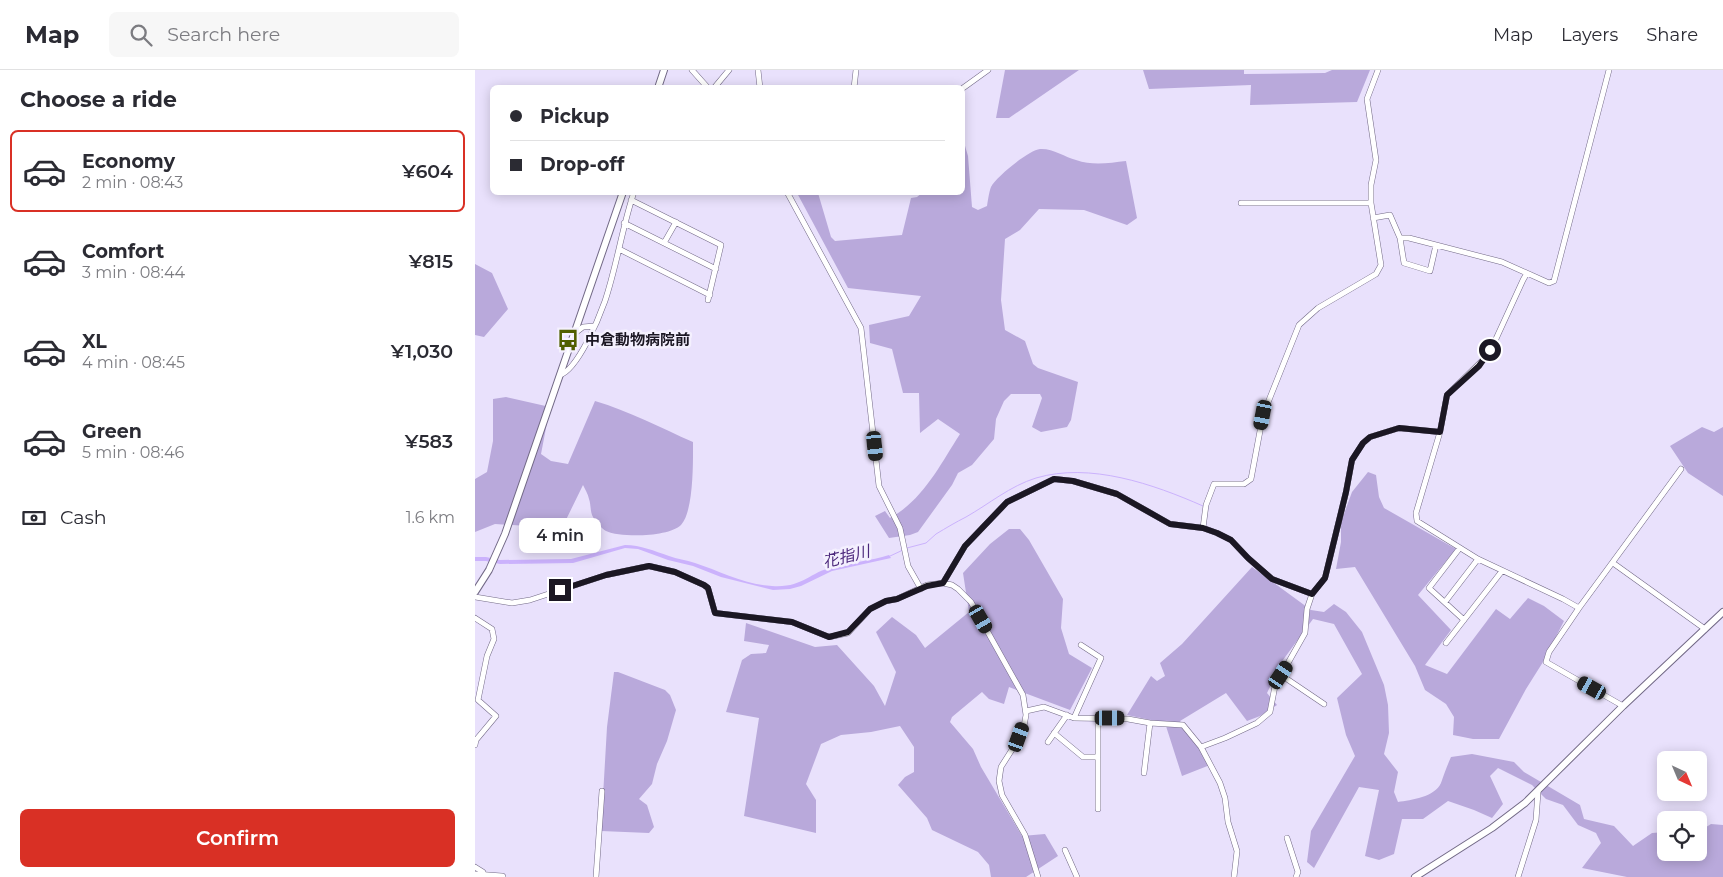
<!DOCTYPE html>
<meta charset="utf-8">
<style>
body{margin:0;font-family:Montserrat,"Noto Sans JP",sans-serif;background:#f7f7f7;color:#2b2b33;height:100vh;display:flex;flex-direction:column;font-size:19px;white-space:nowrap}
*{box-sizing:border-box;margin:0}
p{font-size:16px;color:#7c7c81}
.icon{flex:none;width:28px;height:28px;fill:none;stroke:currentColor;stroke-width:2;stroke-linecap:round;stroke-linejoin:round}
.map{position:relative;flex:1;overflow:hidden}
.details{display:flex;flex-direction:column;background:#fff;width:475px}
.details>*{flex:none}
.guide{position:absolute;left:15px;top:15px;width:475px;height:110px;border-radius:8px;box-shadow:0 2px 12px #0003;display:grid;align-content:center;height:110px;padding:0 20px;background:#fff}
.needle{width:32px;rotate:136deg}
.tools{position:absolute;left:1182px;top:681px;display:grid;gap:10px}
.tools a{display:grid;place-items:center;width:50px;height:50px;border-radius:8px;background:#fff;box-shadow:0 2px 12px #0003;font-size:25px}
.end{position:absolute;width:22px;height:22px;margin:-11px;border:6px solid #1b1723;background:#fff;box-shadow:0 0 0 2px #fff}
.from{border-radius:50%}
.bubble{position:absolute;height:35px;border-radius:8px;background:#fff;box-shadow:0 2px 12px #0003;font-size:16px;font-weight:600;line-height:35px;text-align:center}
.car{position:absolute;width:15px;height:30px;margin:-15px -8px;border-radius:6px;box-shadow:0 0 4px 1px #0007;background:linear-gradient(#222 24%,#8ab4d8 0 40%,#222 0 76%,#8ab4d8 0 86%,#222 0)}
.guide b{display:flex;align-items:center;gap:18px;height:48px;font-size:19px}
.guide b+b{border-top:1px solid #e1e1e2}
.guide i{width:12px;height:12px;background:#2b2b33}
ul{padding:0;list-style:none}
li{display:flex;align-items:center;gap:15px;height:82px;margin:0 10px 8px;padding:0 10px;border:2px solid transparent;border-radius:8px}
li div{flex:1}
li b{display:block;font-size:19px}
li em{font-style:normal;font-weight:600}
li.current{border-color:#d93025}
li>.icon{width:45px;height:45px;stroke-width:1.5}
h2{padding:0 20px;font-size:22px;line-height:60px}
.pay{display:flex;align-items:center;gap:12px;height:55px;padding:0 20px;font-size:19px}
.pay p{margin-inline-start:auto}
.action{display:flex;gap:10px;margin-top:auto;padding:10px 20px}
.action a{flex:1;height:58px;border-radius:8px;background:#d93025;color:#fff;font-size:20px;font-weight:600;line-height:58px;text-align:center}
header{display:flex;align-items:center;gap:30px;box-sizing:border-box;height:70px;padding:0 25px;background:#fff;border-bottom:1px solid #e1e1e2}
header strong{font-size:24px}
nav{display:flex;gap:28px;margin-inline-start:auto;font-size:18px}
.search{width:350px;height:45px;background:#f7f7f7;display:flex;align-items:center;gap:12px;box-sizing:border-box;padding:0 18px;border-radius:8px;color:#7c7c81;font-size:19px}
main{display:flex;flex:1;min-height:0}
.map>svg:first-child{display:block}
.green{fill:#b9a9db}
.water{fill:#cbb2fc}
.lines{fill:none;stroke-linecap:round;stroke-linejoin:round}
.stream{stroke:#cbb2fc;stroke-width:1}
.minor-casing{stroke:#726986;stroke-width:6}
.tertiary-casing{stroke:#726986;stroke-width:8}
.secondary-casing{stroke:#726986;stroke-width:8}
.minor{stroke:#fff;stroke-width:5}
.tertiary{stroke:#fff;stroke-width:6}
.secondary{stroke:#fff;stroke-width:7}
.route{stroke:#1b1723;stroke-width:6}
.labels{text-anchor:middle;stroke-width:5;stroke-linejoin:round;paint-order:stroke}
.poi-label{font-size:15px;font-weight:bold;fill:#1b1723;stroke:#f4f0fe;text-anchor:start}
.water-label{font-size:16px;font-style:italic;fill:#4c287c;stroke:#f4f0fe}
</style>
<header>
<strong>Map</strong>
<div class="search"><svg class="icon" aria-label="search" viewBox="0 0 24 24"><circle cx="10" cy="10" r="6"/><path d="M15 15l6 6"/></svg>Search here</div>
<nav><a>Map</a><a>Layers</a><a>Share</a></nav>
</header>
<main>
<section class="details">
<h2>Choose a ride</h2>
<ul>
<li class="current"><svg class="icon" aria-label="car" viewBox="0 0 24 24"><path d="M5 17H2v-5l4-1 3-4h7l3 4 3 1v5h-3M9 17h6M6 11h13"/><circle cx="7" cy="17" r="2"/><circle cx="17" cy="17" r="2"/></svg><div><b>Economy</b><p>2 min · 08:43</p></div><em>¥604</em></li>
<li><svg class="icon" aria-label="car" viewBox="0 0 24 24"><path d="M5 17H2v-5l4-1 3-4h7l3 4 3 1v5h-3M9 17h6M6 11h13"/><circle cx="7" cy="17" r="2"/><circle cx="17" cy="17" r="2"/></svg><div><b>Comfort</b><p>3 min · 08:44</p></div><em>¥815</em></li>
<li><svg class="icon" aria-label="car" viewBox="0 0 24 24"><path d="M5 17H2v-5l4-1 3-4h7l3 4 3 1v5h-3M9 17h6M6 11h13"/><circle cx="7" cy="17" r="2"/><circle cx="17" cy="17" r="2"/></svg><div><b>XL</b><p>4 min · 08:45</p></div><em>¥1,030</em></li>
<li><svg class="icon" aria-label="car" viewBox="0 0 24 24"><path d="M5 17H2v-5l4-1 3-4h7l3 4 3 1v5h-3M9 17h6M6 11h13"/><circle cx="7" cy="17" r="2"/><circle cx="17" cy="17" r="2"/></svg><div><b>Green</b><p>5 min · 08:46</p></div><em>¥583</em></li>
</ul>
<div class="pay"><svg class="icon" aria-label="cash" viewBox="0 0 24 24"><path d="M3 7h18v10H3z"/><circle cx="12" cy="12" r="2"/></svg>Cash<p>1.6 km</p></div>
<div class="action"><a>Confirm</a></div>
</section>
<div class="map">
<svg width="1248" height="807" viewBox="0 0 1248 807">
<rect width="100%" height="100%" fill="#e9e1fc"/>
<path class="green" d="M530 0H604L534 48H521Z
M668 0H769V4L850 3 857 0H895L882 32 775 35 776 15 674 19Z
M488 69 493 86 497 137 503 140 512 136C513 130 514 122 516 117 521 107 554 80 565 79 577 78 590 87 601 90 618 96 634 93 651 91L662 148 652 155 609 140 564 139 545 160 530 169 526 230 530 260 550 271 558 294 563 298 603 312 596 350 592 357 566 362 557 357 567 328 565 324H536L529 331 521 349 519 369 497 395 483 403 477 415 443 462 435 465 414 468 400 446 410 441 415 448C448 430 465 395 485 364L463 349 445 363 444 323H428L417 279 395 273 394 255 434 246 446 226 373 218 322 123H343L356 167 360 171 427 165 436 128 442 127 447 123 488 122Z
M0 194 17 203 33 239 9 267 0 265Z
M31 327 75 337 66 384 76 391 93 394 120 331C154 341 186 358 218 372 218 390 219 441 206 455 194 467 146 468 131 461 127 459 120 451 118 447 115 442 116 434 114 429 113 424 110 419 108 415L87 458 20 454 0 462V409L12 402 18 371V329Z
M1227 357 1239 362 1248 357V426L1213 403 1195 376Z
M893 402 901 405 904 427 909 438 981 479 943 525 976 560 950 595 972 604 1021 539 1035 549 1053 528 1069 536 1089 551 1068 592 1051 619 1024 669H998L978 665 979 647 971 634 950 620 940 596 880 497 861 499 866 472V452L877 422Z
M534 459H545L554 470 588 529 586 558 594 584 617 598 595 640 534 617 529 634 514 629 507 622 477 647 475 652 498 679 506 697 547 766 570 764 583 786 551 807H516L514 795 503 782 457 760 452 748 423 715 430 707 439 702V677L425 656 396 662 366 665 346 674 331 714 341 730V763L269 746 284 648 251 642 267 590 276 584 291 583 294 575 269 571 271 553 340 577 362 575 399 616 410 636 421 602 401 562 417 547 441 565 450 578 494 542 488 503 515 474Z
M777 497 836 540 849 542 859 534 871 542 887 562 909 615 913 635 914 663 909 684 923 702 919 722 923 732C936 730 960 727 966 713 969 704 972 696 976 687L997 684 1039 692 1049 702 1105 735 1109 749 1139 756 1158 776 1177 763 1191 762V782H1224V760L1228 759 1236 754 1248 755V807H1152L1107 798 1126 773 1121 763 1103 755 1088 735 1071 729 1057 715 1023 698 1015 706 1028 734 1017 748 999 740 973 731 948 749H927L919 784 904 790 890 786 904 720 884 717 839 798 832 792 836 761 880 686 871 665 862 628 887 604 859 554 838 549 808 590 792 623 802 635 785 646 772 651 751 623 705 651 735 695 707 706 690 653 652 645 676 606 682 611 690 606 685 593 707 574Z
M139 602H143L190 620 195 625 201 640 192 671 182 694 177 714 164 729 172 735 179 757 174 763 126 761 132 657Z"/>
<path class="water" d="M150 475C166 475 179 481 194 486 202 489 211 490 220 493 245 501 270 515 297 516 328 518 333 503 358 497 376 492 396 491 414 485L416 488 357 501 326 516 315 519 298 520 246 507 218 496 193 490 163 479 150 478 98 493 25 494 11 491H0V487H11L25 490 96 489Z"/>
<g class="lines">
<path class="stream" d="M432 478 451 473 461 464C471 458 481 452 491 447 514 434 535 416 561 408 615 392 678 414 728 436
M413 487 428 480"/>
<g class="minor-casing">
<path id="minor" d="M217 0 233 18
M283 0 285 18
M239 18 254 0
M379 18 381 0
M488 18 513 0
M312 122 386 258 404 416 425 458 433 496 446 519
M156 130 246 175 233 230
M766 133H896
M898 148 915 145 925 168 929 193 955 201 961 175
M149 153 241 199
M925 168H934L1027 192 1074 213 1079 211 1134 0
M189 173 201 152
M144 179 235 225
M100 263 108 257 119 256
M85 305C103 299 124 248 130 231 142 195 147 158 159 122
M965 362 941 443 942 451 1003 489 1088 529 1104 538
M728 458 731 435 739 414H769L776 409 788 345 824 255 843 238 901 204 906 195 896 133V115L901 90 892 29 903 0
M984 479 954 518 989 550
M1138 493 1230 559
M468 513 477 515 483 519 496 532 548 625 551 645 549 656 545 667 526 697 524 711 527 725 550 765 563 807
M0 527 37 533 55 530 131 505 174 496 200 502 229 515 233 518 240 543 317 552 354 567 373 563 395 539 411 531 422 529 452 515 468 513 490 476 532 432 579 409 598 411 642 424 695 454 728 458 742 463 756 470 773 488 797 509 837 524 850 508 871 422 877 390 888 373 895 367 924 358 965 362 972 325 1009 289 1020 271 1048 210 1052 203
M970 532 1003 489
M0 548 17 559 19 569 12 586 3 630 21 646 1 670 0 675
M971 573 1027 501
M806 605 849 634
M1148 636 1071 592 1074 582 1104 538 1206 399
M551 641 569 637 599 648 626 588 606 575
M599 648 653 649 675 653 708 655 726 677 745 713 750 728 753 752 762 781 759 807
M579 663 608 687H623
M573 672 592 645
M726 677 750 668 782 653 795 642 800 616 830 563 832 539 837 524
M669 703 675 653
M623 739V649
M812 768 823 802 821 807
M590 780 602 807
M0 797 8 802 9 807
M121 807 127 721
M1043 807 1061 750 1063 722"/>
</g>
<g class="tertiary-casing">
<path id="tertiary" d="M183 18 189 0
M0 522 14 500 30 464 148 122
M940 807 1017 758 1050 733 1148 636 1248 542"/>
</g>
<g class="secondary-casing">
<path id="secondary" d="M0 805 27 807"/>
</g>
<use href="#minor" class="minor"/>
<use href="#tertiary" class="tertiary"/>
<use href="#secondary" class="secondary"/>
</g>
<g class="lines">
<path class="route" d="M85 520 131 505 174 496 200 502 229 515 233 518 240 543 317 552 354 567 373 562 395 539 411 531 422 529 452 516 468 513 490 476 532 432 579 409 598 411 642 424 695 454 728 458 742 463 756 470 773 488 797 509 837 524 850 508 871 422 877 390 888 373 895 367 924 358 965 362 972 325 1004 296 1015 280"/>
</g>
<defs>
<g id="bus-bare" transform="scale(1.725)"><path d="M-5-6H5V4H4V6H2V4H-2V6H-4V4H-5ZM-3.5-4V0h7V-4ZM-3.5 1.2v1.5H-2V1.2ZM2 1.2v1.5H3.5V1.2Z" fill="#505e00" stroke="#f4f0fe" stroke-width="2.5" paint-order="stroke"/></g>
</defs>
<g fill-rule="evenodd">
<use href="#bus-bare" x="93" y="270"/>
</g>
<g class="labels">
<g class="poi-label">
<text x="110" y="275">中倉動物病院前</text>
</g>
<g class="water-label">
<text transform="translate(371 486) rotate(-14)" y="6">花指川</text>
</g>
</g>
</svg>
<div class="tools">
<a><svg class="needle" viewBox="-14 -14 28 28"><path d="M0-13l5 13h-10z" fill="#e53935"/><path d="M0 13l5-13h-10z" fill="#7c7c81"/></svg></a>
<a><svg class="icon" aria-label="locate" viewBox="0 0 24 24"><circle cx="12" cy="12" r="6"/><path d="M12 2v4M12 18v4M2 12h4M18 12h4"/></svg></a>
</div>
<i class="end from" style="left:1015px;top:280px"></i>
<i class="end" style="left:85px;top:520px"></i>
<div class="bubble" style="left:44px;top:448px;width:82px">4 min</div>
<i class="car" style="left:788px;top:345px;rotate:191deg"></i>
<i class="car" style="left:400px;top:376px;rotate:174deg"></i>
<i class="car" style="left:506px;top:549px;rotate:150deg"></i>
<i class="car" style="left:806px;top:605px;rotate:34deg"></i>
<i class="car" style="left:1117px;top:618px;rotate:299deg"></i>
<i class="car" style="left:635px;top:648px;rotate:90deg"></i>
<i class="car" style="left:544px;top:667px;rotate:20deg"></i>
<div class="guide">
<b><i class="from"></i>Pickup</b>
<b><i></i>Drop-off</b>
</div>
</div>
</main>
